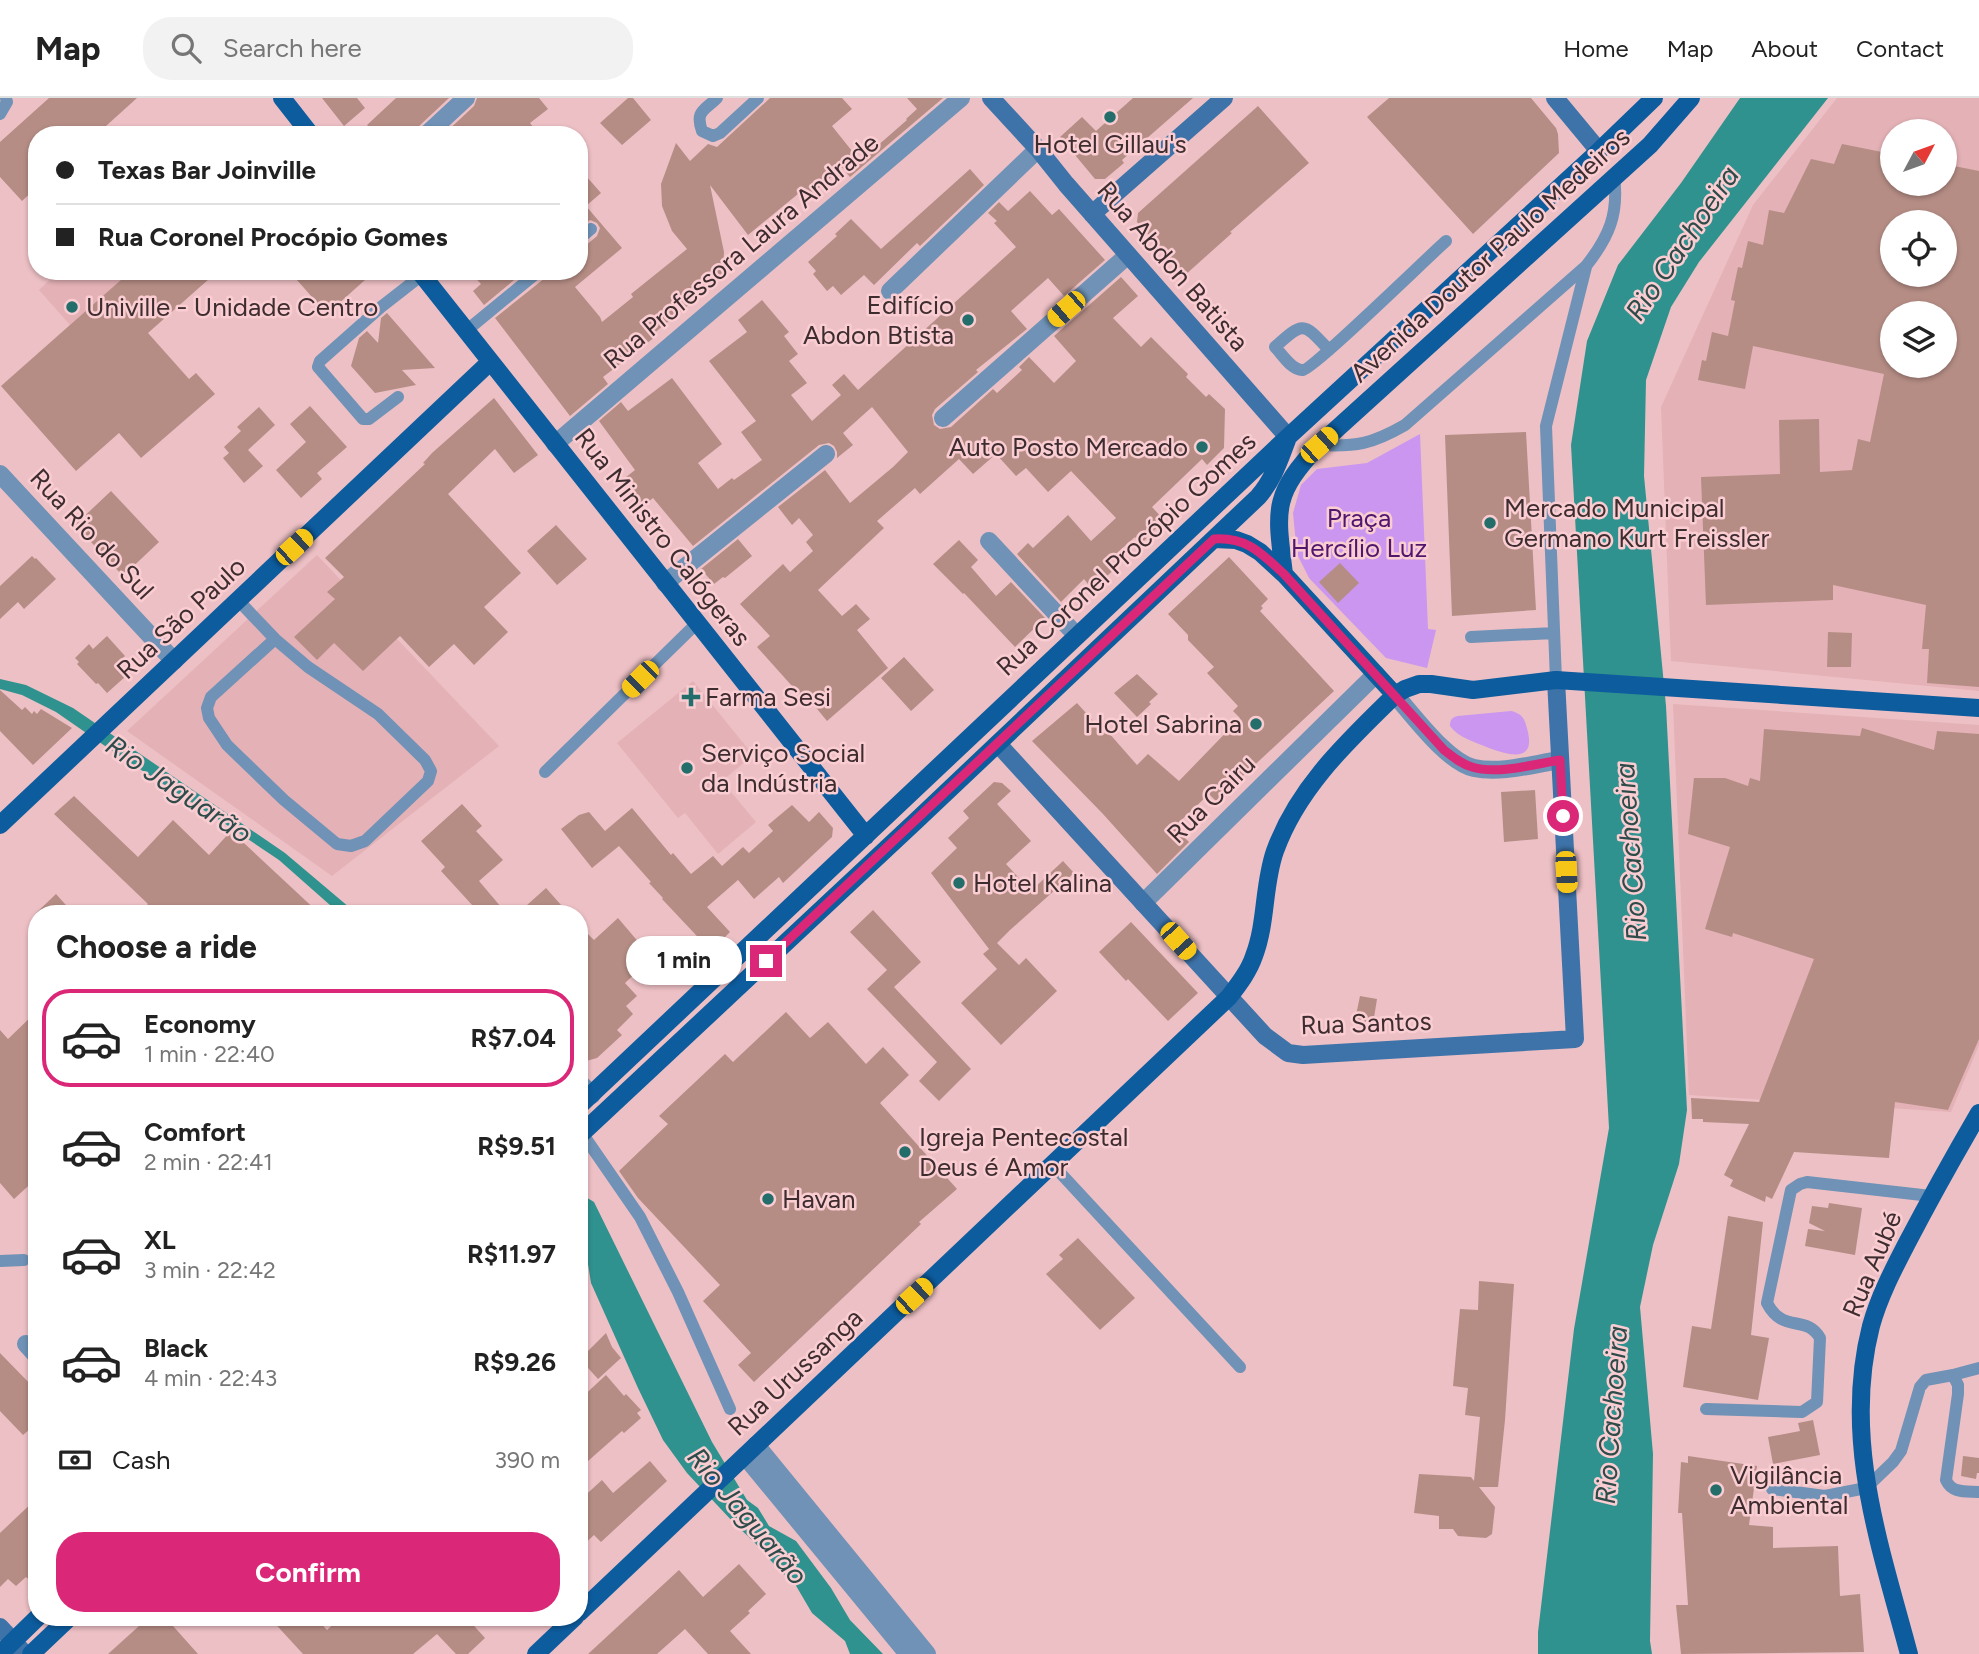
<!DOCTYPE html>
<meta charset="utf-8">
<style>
body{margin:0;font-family:Figtree,sans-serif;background:#f2f2f2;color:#222;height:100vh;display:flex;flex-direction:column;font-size:26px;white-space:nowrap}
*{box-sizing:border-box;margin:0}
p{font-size:23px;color:#767676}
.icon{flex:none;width:38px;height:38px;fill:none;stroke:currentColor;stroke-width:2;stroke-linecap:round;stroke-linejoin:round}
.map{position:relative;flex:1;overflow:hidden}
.drawer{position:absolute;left:28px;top:807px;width:560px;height:721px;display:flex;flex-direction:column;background:#fff;border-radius:28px;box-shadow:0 2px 5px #0004}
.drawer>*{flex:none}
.top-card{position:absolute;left:28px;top:28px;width:560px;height:154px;border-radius:28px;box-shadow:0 2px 5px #0004;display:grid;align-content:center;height:154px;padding:0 28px;background:#fff}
.needle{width:46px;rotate:49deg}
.tools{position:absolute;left:1880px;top:21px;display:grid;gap:14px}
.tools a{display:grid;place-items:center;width:77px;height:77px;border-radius:50%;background:#fff;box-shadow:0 2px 5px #0004;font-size:35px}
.end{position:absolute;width:32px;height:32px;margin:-16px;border:9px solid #db2777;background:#fff;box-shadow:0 0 0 4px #fff}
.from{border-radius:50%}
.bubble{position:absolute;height:49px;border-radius:24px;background:#fff;box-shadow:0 2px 5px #0004;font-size:23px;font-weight:700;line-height:49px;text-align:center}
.car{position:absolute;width:21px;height:42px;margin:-21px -10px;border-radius:9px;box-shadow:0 0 5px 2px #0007;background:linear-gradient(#f5c518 24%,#345 0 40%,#f5c518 0 76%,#345 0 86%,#f5c518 0)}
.top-card b{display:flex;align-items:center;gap:24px;height:66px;font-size:26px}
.top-card b+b{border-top:2px solid #e0e0e0}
.top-card i{width:18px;height:18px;background:#222}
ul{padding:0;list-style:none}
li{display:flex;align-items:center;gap:21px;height:98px;margin:0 14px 10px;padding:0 14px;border:4px solid transparent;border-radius:28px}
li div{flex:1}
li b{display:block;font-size:26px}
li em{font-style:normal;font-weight:700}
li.active{border-color:#db2777}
li>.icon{width:63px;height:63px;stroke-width:1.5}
h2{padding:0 28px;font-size:32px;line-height:84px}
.pay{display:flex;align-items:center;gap:18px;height:77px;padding:0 28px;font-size:26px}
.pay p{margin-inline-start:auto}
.primary-button{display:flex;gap:14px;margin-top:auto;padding:14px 28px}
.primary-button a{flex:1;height:80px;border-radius:28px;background:#db2777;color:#fff;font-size:28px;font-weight:700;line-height:80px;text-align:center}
header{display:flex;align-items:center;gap:42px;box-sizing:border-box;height:98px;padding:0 35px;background:#fff;border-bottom:2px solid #e0e0e0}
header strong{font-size:33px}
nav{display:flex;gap:38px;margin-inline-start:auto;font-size:24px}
.search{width:490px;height:63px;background:#f2f2f2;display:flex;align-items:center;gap:18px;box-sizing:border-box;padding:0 24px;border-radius:28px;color:#767676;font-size:26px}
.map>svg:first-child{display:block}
.built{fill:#e3b1b6;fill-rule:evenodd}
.green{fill:#ca96ef}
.water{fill:#2f928e}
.building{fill:#b58d85;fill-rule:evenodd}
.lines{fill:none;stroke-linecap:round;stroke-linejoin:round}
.lane{stroke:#6f92b6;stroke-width:12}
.street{stroke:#6f92b6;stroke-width:18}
.secondary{stroke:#3e73a9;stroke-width:18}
.primary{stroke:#0d5c9e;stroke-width:18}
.route{stroke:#db2777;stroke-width:9}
.poi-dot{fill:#236e6b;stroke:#facdd2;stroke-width:2.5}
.labels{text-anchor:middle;stroke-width:5;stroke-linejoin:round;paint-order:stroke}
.poi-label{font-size:26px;fill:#3e2d2f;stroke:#facdd2;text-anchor:start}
.street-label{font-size:26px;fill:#3e2d2f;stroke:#facdd2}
.park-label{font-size:26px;fill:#4f166d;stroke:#facdd2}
.water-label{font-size:28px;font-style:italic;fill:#2d4b49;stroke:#facdd2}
</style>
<header>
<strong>Map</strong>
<div class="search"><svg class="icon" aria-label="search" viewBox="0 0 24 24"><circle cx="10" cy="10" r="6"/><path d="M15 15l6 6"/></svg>Search here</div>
<nav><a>Home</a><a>Map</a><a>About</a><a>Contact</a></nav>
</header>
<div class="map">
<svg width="1979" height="1556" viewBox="0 0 1979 1556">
<rect width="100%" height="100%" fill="#edc0c5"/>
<path class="built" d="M1837 0H1979V593L1671 563 1661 309 1753 107ZM1892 33H1944V86H1892ZM1892 124H1944V177H1892ZM1892 215H1944V268H1892Z
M59 173H131L70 227 39 192Z
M317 457 499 648 332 778 127 633Z
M693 583 753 657 722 683 756 724 718 756 685 715 678 720 617 645Z
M1673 606 1979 627V947L1951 1014 1689 997Z"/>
<path class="green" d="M1420 336 1428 531 1436 532 1427 570 1386 560 1309 480 1297 456 1293 415 1301 387 1317 371 1367 365Z
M1511 613C1520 615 1524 619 1526 627 1538 664 1513 659 1489 650 1475 644 1459 640 1450 628 1450 622 1452 619 1458 618Z"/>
<path class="water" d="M1740 0H1828L1699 164 1671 209 1646 282 1644 378 1666 608 1687 1012 1679 1066 1653 1147 1640 1209 1653 1356 1650 1543 1652 1556H1538V1534L1574 1231 1609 1030 1571 347 1587 243 1618 167 1681 85Z
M0 581 26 587 73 610 285 755 356 815H339L279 762 233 731 118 657 56 614 22 597 0 591Z
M579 1095 594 1104 712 1344 747 1402 758 1410 769 1428 796 1443 831 1490 850 1522 883 1556H850L845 1543 812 1515 795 1486 780 1473 755 1445 734 1425 687 1375 663 1342 638 1290 591 1185 584 1141 579 1132Z"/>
<path class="building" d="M49 0H137L96 37H37V89L22 103 0 79V44Z
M322 0H357L365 10 344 28Z
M396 0H449L418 29 415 37H376L367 27Z
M477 0H539L548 11 530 25 539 37H443L474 8Z
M628 0H633L651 22 622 47 600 25Z
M770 0H842L852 11 832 28 860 63 907 22 906 21 917 11 907 0H943L850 79 842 69 810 98 804 91 748 137 710 87 724 154 723 179 653 236 655 239 603 279 608 286 570 318 495 220 545 180 548 173H579V150L585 148 597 138 600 130 597 125 590 122 579 129V70L601 95 586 108 622 150 575 189 600 219 602 224 633 199 631 196 687 151 672 133 662 108 661 86 676 45 690 63 708 46 717 49Z
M1133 0H1193L1122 62 1124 65 1105 81H1095L1060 39 1082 19 1096 33Z
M1389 0H1531L1556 30 1558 36 1559 55 1473 136 1367 19Z
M1258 8 1309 65 1230 134 1232 135 1184 178 1137 124 1138 115Z
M1842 46 1892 56V86H1944V66L1979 73V589L1927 585 1929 551H1922L1926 507 1833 487V502L1706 507 1701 379 1780 376 1779 322 1819 321 1820 374 1852 372 1858 341 1870 344 1884 276 1753 248 1745 291 1698 282 1702 262 1706 263 1712 234 1728 238 1735 203 1731 202 1738 169 1742 170 1748 143 1763 147 1769 112 1784 115 1811 61 1834 66ZM1892 124H1944V177H1892ZM1892 215H1944V268H1892Z
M970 71 984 87 920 148 917 145 874 187 864 177 841 197 833 188 827 193 813 176 816 173 808 164 837 138 835 136 851 121 881 151Z
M1030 93 1052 117 1059 111 1105 162 1064 198 1048 180 1011 213 1027 231 976 272 978 274 935 311 932 317 934 327 940 331 951 329 993 291 997 295 1022 272 1019 269 1029 259 1054 285 1076 263 1054 238 1121 179 1138 198 1113 220 1141 249 1151 239 1188 276 1186 279 1206 299 1209 296 1225 311 1224 350 1207 367 1202 361 1152 409 1164 422 1141 446 1135 439 1109 462 1116 470 1092 491 1084 481 1061 504 1017 456 1028 445 1033 450 1068 417 1091 443 1116 420 1071 373 1048 394 1026 370 1016 378 996 356 973 376 959 361 920 396 915 390 877 423 884 430 818 492 842 518 856 506 870 521 857 532 888 570 827 623 804 595 800 597 757 549 770 538 740 506 783 466 790 474 813 453 806 444 813 437 799 420 792 427 778 409 825 372 850 405 893 369 908 354 872 309 843 335 853 347 837 360V354L834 348 829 345 819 347 693 448 653 400 642 409 621 383 635 372 599 323 621 304 628 313 672 280 722 346 698 365 718 391 732 380 734 382 762 362 741 334 756 323 709 263 747 234 738 222 762 202 789 234 784 238 798 256 789 263 807 285 791 297 812 323 841 297 832 287 844 276 858 292 1016 149 994 125 997 123 988 115 999 104 1008 113Z
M131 173H218L148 235 189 281 196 275 215 296 141 360 119 335 76 373 1 288Z
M289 173H375L327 216Z
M469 173H525L484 207 473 193 481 186Z
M387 215 435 270 402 272 416 287 375 295 351 268 359 240 367 233 378 245 381 220Z
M494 300 538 357 514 375 495 351 448 396 521 475 484 509 508 534 474 567 454 546 429 569 400 538 363 573 334 545 317 562 294 539 335 501 327 494 344 479 325 460 425 366 423 365 432 355Z
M310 308 347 349 317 375 322 381 301 400 276 372 306 344 290 326Z
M259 309 275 327 248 352 263 368 244 385 223 360 229 355 224 349 241 333 237 329Z
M1526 334 1536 512 1452 518 1445 337Z
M111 393 159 444 123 478 75 427Z
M556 427 587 461 557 487 527 453Z
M738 441 752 458 725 480 723 479 714 486 701 471Z
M959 442 978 462 971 469 996 498 1011 484 1045 520 1015 549 964 495 963 496 933 466Z
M32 458 35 461 36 460 56 481 24 511 18 504 0 521V488Z
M1229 459 1268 501 1261 508 1263 510 1260 513 1334 593 1216 703 1209 696 1174 729 1189 744 1157 776 1103 716 1032 643 1077 605 1105 636 1108 634 1137 667 1148 656 1179 683 1240 620 1233 613 1238 608 1207 575 1214 569 1188 542V537L1168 516Z
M1340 465 1359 485 1338 505 1319 484Z
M1828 534 1852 535 1851 569H1827Z
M107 538 125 558 116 567 126 578 107 595 98 585 96 586 77 566 79 564 75 560 89 546 93 551Z
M904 559 934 592 911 613 881 580Z
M1137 576 1158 596 1149 604 1151 606 1137 619 1114 595Z
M0 592 22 612 25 609 32 616 34 613 37 616 41 611 72 630 33 667 0 633Z
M1862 630 1934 652 1937 633 1979 636V941L1948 1012 1895 1004 1889 1060 1794 1054 1772 1101 1766 1098 1765 1104 1730 1088 1733 1082 1724 1077 1749 1026 1703 1024V1021H1692L1691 1000 1759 1004 1814 861 1733 835 1732 839 1705 831 1730 749 1688 736 1694 680H1725L1748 688 1750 680 1760 683 1764 631 1860 638Z
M994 684 1002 685 1011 693 997 706 1031 743 1006 766 1031 793 1063 763 1074 775 1010 832 997 845 1019 867 1026 860 1057 893 1001 947 961 905 997 871 983 856 989 851 931 775 957 750 948 740 969 720 963 713Z
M1535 692 1538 741 1504 744 1501 694Z
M74 698 138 759 173 722 209 757 231 733 320 816H139L148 806 54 716Z
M462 706 482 728 476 733 503 762 479 783 507 816H464L473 808 441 773 445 769 421 743Z
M792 707 809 724 819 714 833 730 832 739 783 785 779 779 754 801 738 782 707 809 730 834 711 853 662 801 663 800 649 785 651 784 619 748 592 770 561 731 579 717 589 714 605 733 632 710 671 757 673 755 691 776 713 758 722 768 743 749 749 755 773 733 768 727Z
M546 790 569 816H517Z
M56 796 74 816H35Z
M873 812 921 864 894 889 971 971 939 1003 919 983 937 964 867 891 887 872 850 834Z
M618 820 652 860 625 885 637 898 626 908 633 916 617 932 622 937 597 960 579 965V827L594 842Z
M1131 824 1198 895 1168 923 1128 881 1126 883 1099 854Z
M1360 898 1377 901 1373 926 1355 922Z
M37 913V1080L14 1101 0 1085V932L8 941Z
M786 914 810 940 828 924 866 966 883 949 909 977 880 1005 957 1091 919 1124 921 1126 754 1284 738 1267 751 1255 703 1203 720 1187 638 1100 619 1073 668 1026 659 1018 725 956 733 964Z
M1829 1105 1862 1110 1855 1157 1805 1148 1808 1131 1825 1133 1809 1125 1812 1108 1828 1110Z
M1728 1118 1763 1124 1751 1237 1769 1240 1758 1302 1683 1289 1692 1228 1711 1231Z
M1078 1140 1135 1200 1100 1232 1046 1176 1063 1161 1059 1157Z
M1479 1183 1514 1186 1505 1322 1498 1389H1479L1495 1409 1492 1436 1486 1440 1458 1438 1453 1431H1439V1418L1414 1415 1419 1376 1471 1379 1474 1383 1480 1319 1465 1317 1468 1290 1453 1288 1460 1211 1478 1212Z
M606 1235 612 1249 621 1260 598 1281 580 1261Z
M0 1255 37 1293V1325L23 1337 0 1313Z
M606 1277 624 1298 626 1296 641 1312 637 1315 641 1320 624 1335 622 1333 579 1371V1302Z
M1813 1322 1820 1357 1773 1366 1768 1339 1800 1333 1798 1325Z
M1688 1358 1757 1368 1749 1427 1773 1429V1450L1838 1448 1840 1498 1860 1496 1864 1554 1681 1556 1676 1507H1688L1682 1415H1678L1681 1364 1688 1365Z
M1963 1358 1979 1360V1375H1977L1976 1381 1961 1378Z
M650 1363 667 1383 601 1444 594 1437 579 1451V1403L602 1382 613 1395Z
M37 1400V1489L26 1479 16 1488 8 1481 0 1489V1435Z
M739 1466 766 1496 748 1513 750 1515 730 1533 751 1556H708L685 1531 657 1556H588L679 1472 703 1499Z
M149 1519H165L198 1556H108Z
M269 1519H315L327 1532 341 1519H466L485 1540 468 1556H456L437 1536 413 1556H303Z"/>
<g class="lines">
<path class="lane" d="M717 0C704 13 695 13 702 33L713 38 720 35 758 0
M0 16 7 4 6 0
M579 141 591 131
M466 233 539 173
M1329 252C1303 224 1304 223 1275 249 1282 256 1292 273 1303 272 1313 271 1429 158 1446 143
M398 299 369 321H363L318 269 320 263 381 209 422 177
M1319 347C1356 349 1372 346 1405 327L1586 168C1609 139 1619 116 1614 78
M238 502 275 541 308 569 378 616 425 662 431 673 428 683 365 743 351 748 337 746 284 702 227 647 209 620 207 610 211 599 275 541
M1471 539 1554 535
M1556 582 1546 328 1586 169
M545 674 697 525
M582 1035 640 1119 678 1194 730 1311
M1052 1066 1240 1269
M0 1163 24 1162
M1953 1277 1979 1270
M1706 1311 1802 1314 1817 1304 1820 1240C1806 1216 1783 1236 1767 1205L1791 1092 1800 1086 1807 1084 1931 1098
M1772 1391 1825 1398 1866 1390 1893 1364 1901 1353 1920 1289 1926 1282 1953 1277 1958 1287V1296L1946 1382C1952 1396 1967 1393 1979 1394"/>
<path class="street" d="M426 37 466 0
M890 193 1038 51
M943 320 1128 157
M555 346 961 0
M0 376 174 563
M989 443 1077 538
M665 485 826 356
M1395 597C1414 618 1447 664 1474 670 1501 676 1533 666 1560 662
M1143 805 1376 576
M579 984 592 997
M26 1246 37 1258
M756 1347 927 1556
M745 1358 908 1556"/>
<path class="secondary" d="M991 0 1038 51 1066 86 1288 339
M1555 0 1599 53
M1092 116 1224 0
M998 646 1265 938 1288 955 1303 957 1575 941 1556 582
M0 1529 25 1556"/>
<path class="primary" d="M282 0 311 37
M419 173 866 738
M1214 441 1236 442 1247 446 1260 454 1284 476 1395 597
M1284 476C1276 411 1272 397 1319 347L1650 47 1691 0
M0 727 490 264
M579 1008 1288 339 1599 53 1654 0
M579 1038 917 722 1258 399C1273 382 1279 363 1287 342
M579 1515 1229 899C1239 886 1249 873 1254 858 1267 824 1263 787 1275 753 1298 689 1348 643 1395 597L1405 591 1419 586H1431L1473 592 1556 582 1979 610
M0 1556 38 1519
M31 1556 70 1519
M536 1556 575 1519
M1909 1556C1880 1447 1842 1341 1871 1228 1879 1199 1893 1172 1907 1145 1930 1101 1954 1058 1979 1015"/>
</g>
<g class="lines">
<path class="route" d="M766 863 1214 441C1247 439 1261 455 1284 476L1444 652C1453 659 1461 666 1472 669 1497 677 1535 666 1560 662L1563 718"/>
</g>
<g class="poi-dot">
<circle cx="1110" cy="19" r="7"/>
<circle cx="72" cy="209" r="7"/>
<circle cx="968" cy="222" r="7"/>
<circle cx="1202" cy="349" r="7"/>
<circle cx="1490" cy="425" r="7"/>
<path d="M687.5 588.5h7v7h7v7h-7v7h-7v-7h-7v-7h7z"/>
<circle cx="1256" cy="626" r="7"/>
<circle cx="687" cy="670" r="7"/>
<circle cx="959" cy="785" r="7"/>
<circle cx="905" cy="1054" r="7"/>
<circle cx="768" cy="1101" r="7"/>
<circle cx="1716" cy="1392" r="7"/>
</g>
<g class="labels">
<g class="poi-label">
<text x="1110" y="55" text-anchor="middle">Hotel Gillau's</text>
<text x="954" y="216" text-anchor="end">Edifício<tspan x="954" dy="30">Abdon Btista</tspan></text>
<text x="86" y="218">Univille - Unidade Centro</text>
<text x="1188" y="358" text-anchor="end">Auto Posto Mercado</text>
<text x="1504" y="419">Mercado Municipal<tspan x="1504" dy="30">Germano Kurt Freissler</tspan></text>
<text x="705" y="608">Farma Sesi</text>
<text x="1242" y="635" text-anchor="end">Hotel Sabrina</text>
<text x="701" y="664">Serviço Social<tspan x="701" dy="30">da Indústria</tspan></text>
<text x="973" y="794">Hotel Kalina</text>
<text x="919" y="1048">Igreja Pentecostal<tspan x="919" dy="30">Deus é Amor</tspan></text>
<text x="782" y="1110">Havan</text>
<text x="1730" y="1386">Vigilância<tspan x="1730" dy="30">Ambiental</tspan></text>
</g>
<g class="street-label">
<text transform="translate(741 153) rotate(-40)" y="9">Rua Professora Laura Andrade</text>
<text transform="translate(1490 157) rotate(-42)" y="9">Avenida Doutor Paulo Medeiros</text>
<text transform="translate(1173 168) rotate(49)" y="9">Rua Abdon Batista</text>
<text transform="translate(92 436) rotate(47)" y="9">Rua Rio do Sul</text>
<text transform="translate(663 439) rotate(52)" y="9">Rua Ministro Calógeras</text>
<text transform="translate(1126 456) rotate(-43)" y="9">Rua Coronel Procópio Gomes</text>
<text transform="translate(181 520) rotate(-43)" y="9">Rua São Paulo</text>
<text transform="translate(1211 701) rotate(-45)" y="9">Rua Cairu</text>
<text transform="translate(1366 925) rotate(-2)" y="9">Rua Santos</text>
<text transform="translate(1872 1166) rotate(-67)" y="9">Rua Aubé</text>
<text transform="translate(795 1274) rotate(-43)" y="9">Rua Urussanga</text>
</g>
<g class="park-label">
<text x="1359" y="429">Praça<tspan x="1359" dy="30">Hercílio Luz</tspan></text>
</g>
<g class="water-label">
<text transform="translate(1682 145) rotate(-56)" y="10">Rio Cachoeira</text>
<text transform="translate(179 691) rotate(34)" y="10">Rio Jaguarão</text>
<text transform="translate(1630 754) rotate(-94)" y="10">Rio Cachoeira</text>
<text transform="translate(1611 1317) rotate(-86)" y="10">Rio Cachoeira</text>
<text transform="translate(748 1418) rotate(50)" y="10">Rio Jaguarão</text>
</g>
</g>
</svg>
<div class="tools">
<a><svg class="needle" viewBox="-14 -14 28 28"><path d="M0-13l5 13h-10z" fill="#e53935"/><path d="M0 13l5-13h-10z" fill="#767676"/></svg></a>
<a><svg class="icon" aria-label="locate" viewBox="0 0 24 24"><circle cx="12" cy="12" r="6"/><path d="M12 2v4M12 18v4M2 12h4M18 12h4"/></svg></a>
<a><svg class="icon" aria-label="layers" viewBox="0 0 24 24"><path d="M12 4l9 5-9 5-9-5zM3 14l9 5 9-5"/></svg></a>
</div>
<i class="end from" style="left:1563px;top:718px"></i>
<i class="end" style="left:766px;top:863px"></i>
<div class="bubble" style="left:626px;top:838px;width:116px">1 min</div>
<i class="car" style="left:1066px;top:211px;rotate:229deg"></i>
<i class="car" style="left:1319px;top:347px;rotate:48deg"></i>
<i class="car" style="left:294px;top:449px;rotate:47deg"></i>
<i class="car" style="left:640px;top:581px;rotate:225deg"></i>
<i class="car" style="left:1566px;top:774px;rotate:177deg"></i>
<i class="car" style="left:1178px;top:843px;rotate:138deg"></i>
<i class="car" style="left:914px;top:1198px;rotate:47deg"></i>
<div class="top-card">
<b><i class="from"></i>Texas Bar Joinville</b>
<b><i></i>Rua Coronel Procópio Gomes</b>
</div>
<section class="drawer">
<h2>Choose a ride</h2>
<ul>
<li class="active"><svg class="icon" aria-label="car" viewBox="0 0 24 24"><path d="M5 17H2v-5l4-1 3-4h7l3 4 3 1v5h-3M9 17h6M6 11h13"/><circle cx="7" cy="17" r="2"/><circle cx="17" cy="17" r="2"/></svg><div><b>Economy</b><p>1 min · 22:40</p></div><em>R$7.04</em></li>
<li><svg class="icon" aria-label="car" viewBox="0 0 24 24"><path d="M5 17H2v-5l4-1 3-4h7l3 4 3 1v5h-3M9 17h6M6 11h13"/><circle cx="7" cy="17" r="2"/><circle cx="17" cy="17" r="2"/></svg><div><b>Comfort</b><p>2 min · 22:41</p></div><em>R$9.51</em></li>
<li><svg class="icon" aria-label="car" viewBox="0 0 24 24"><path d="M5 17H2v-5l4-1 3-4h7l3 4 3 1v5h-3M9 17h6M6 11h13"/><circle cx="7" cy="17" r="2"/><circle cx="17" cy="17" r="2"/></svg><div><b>XL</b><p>3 min · 22:42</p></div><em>R$11.97</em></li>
<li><svg class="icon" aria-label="car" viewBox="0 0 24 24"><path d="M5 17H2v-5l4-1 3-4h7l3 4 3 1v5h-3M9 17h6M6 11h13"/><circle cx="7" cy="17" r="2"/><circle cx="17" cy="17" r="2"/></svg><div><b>Black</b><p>4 min · 22:43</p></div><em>R$9.26</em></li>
</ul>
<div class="pay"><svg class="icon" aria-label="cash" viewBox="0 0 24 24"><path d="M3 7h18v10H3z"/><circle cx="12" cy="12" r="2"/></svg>Cash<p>390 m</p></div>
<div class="primary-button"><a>Confirm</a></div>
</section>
</div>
